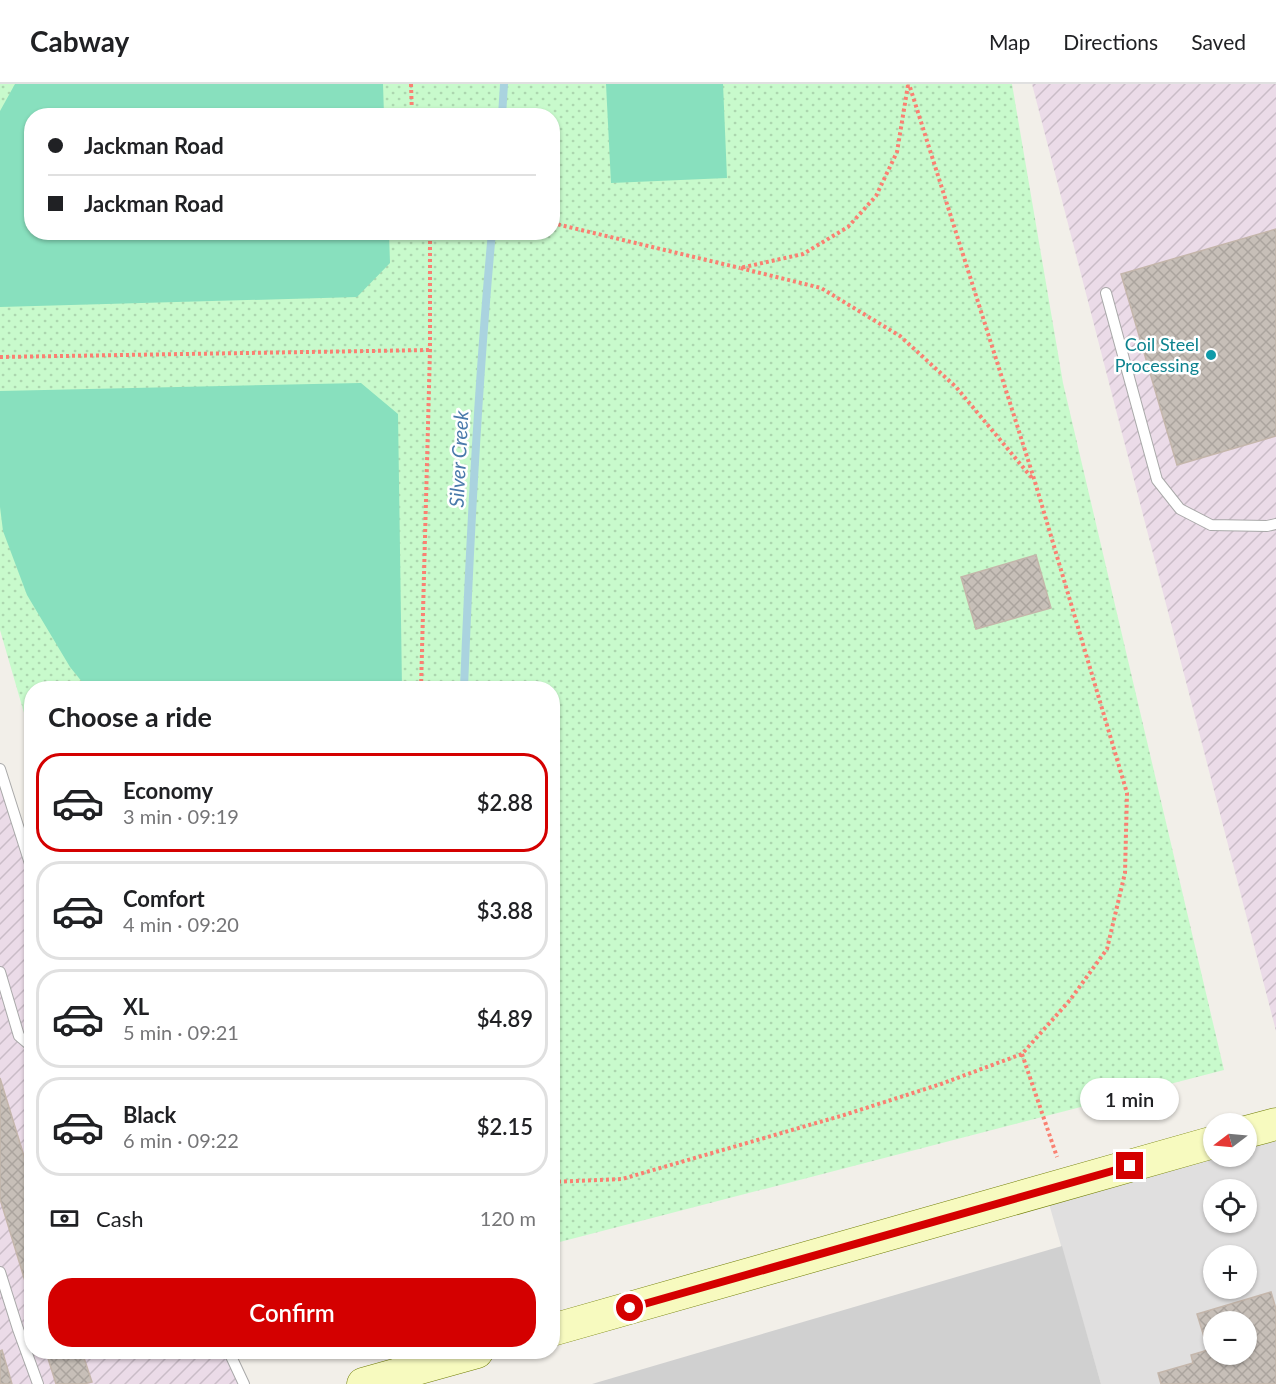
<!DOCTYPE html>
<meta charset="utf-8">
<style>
body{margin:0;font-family:Lato,sans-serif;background:#f2f2f2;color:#202124;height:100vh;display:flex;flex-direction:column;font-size:22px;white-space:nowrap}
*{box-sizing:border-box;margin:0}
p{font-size:20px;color:#757577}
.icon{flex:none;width:33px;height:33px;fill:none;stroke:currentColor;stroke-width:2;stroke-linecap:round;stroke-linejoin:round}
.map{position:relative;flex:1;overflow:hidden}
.details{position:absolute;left:24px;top:597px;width:536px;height:678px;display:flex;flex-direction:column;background:#fff;border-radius:24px;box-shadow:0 2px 4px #0004}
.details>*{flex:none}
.guide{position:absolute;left:24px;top:24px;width:536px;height:132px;border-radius:24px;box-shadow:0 2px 4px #0004;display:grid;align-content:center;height:132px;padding:0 24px;background:#fff}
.needle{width:39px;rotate:254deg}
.tools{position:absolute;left:1203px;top:1029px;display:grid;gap:12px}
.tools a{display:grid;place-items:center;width:54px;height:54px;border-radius:50%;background:#fff;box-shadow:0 2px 4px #0004;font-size:30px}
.end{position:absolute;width:27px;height:27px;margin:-14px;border:8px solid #d40000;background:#fff;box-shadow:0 0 0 3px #fff}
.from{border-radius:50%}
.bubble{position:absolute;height:42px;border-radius:21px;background:#fff;box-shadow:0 2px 4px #0004;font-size:20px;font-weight:600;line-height:42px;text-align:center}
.guide b{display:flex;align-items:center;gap:21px;height:57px;font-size:22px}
.guide b+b{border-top:2px solid #e0e0e0}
.guide i{width:15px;height:15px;background:#202124}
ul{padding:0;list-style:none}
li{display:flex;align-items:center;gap:18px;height:99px;margin:0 12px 9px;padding:0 12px;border:3px solid #e0e0e0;border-radius:24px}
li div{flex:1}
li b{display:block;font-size:22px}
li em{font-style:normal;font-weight:600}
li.active{border-color:#d40000}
li>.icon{width:54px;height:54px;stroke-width:1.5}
h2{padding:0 24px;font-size:27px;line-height:72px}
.pay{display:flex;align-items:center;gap:15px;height:66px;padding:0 24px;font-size:22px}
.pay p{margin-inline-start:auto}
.cta{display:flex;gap:12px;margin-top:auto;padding:12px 24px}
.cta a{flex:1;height:69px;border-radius:24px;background:#d40000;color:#fff;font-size:24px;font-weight:600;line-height:69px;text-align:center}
header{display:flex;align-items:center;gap:36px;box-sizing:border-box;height:84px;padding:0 30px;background:#fff;border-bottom:2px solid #e0e0e0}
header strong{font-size:28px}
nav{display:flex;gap:33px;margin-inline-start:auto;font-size:21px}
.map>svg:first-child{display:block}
.residential{fill:#e0dfdf;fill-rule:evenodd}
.industrial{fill:url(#industrial-furrows)}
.religious{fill:#d0d0d0}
.park{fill:url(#park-dots);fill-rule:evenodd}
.pitch{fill:#88e0be}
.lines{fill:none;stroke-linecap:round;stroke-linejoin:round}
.stream{stroke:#aad3df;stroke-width:8}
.building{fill:url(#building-cross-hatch);stroke:#c4b6ab;stroke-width:1.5;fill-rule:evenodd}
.service-casing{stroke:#a9a9a9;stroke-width:12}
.secondary-casing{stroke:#707d05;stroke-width:33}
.path{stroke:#fa8072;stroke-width:4;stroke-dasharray:3 3;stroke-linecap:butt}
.service{stroke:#fff;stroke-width:10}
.secondary{stroke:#f7fabf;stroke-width:32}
.route{stroke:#d40000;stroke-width:8}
.culture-dot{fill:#0f9aa8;stroke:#fff;stroke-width:2}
.labels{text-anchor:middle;stroke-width:5;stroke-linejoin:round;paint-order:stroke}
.culture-label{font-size:18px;fill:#0d838f;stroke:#fff;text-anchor:end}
.water-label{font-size:20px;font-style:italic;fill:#4a7aab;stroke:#fff}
</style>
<header>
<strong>Cabway</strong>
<nav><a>Map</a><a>Directions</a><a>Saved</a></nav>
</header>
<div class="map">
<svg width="1276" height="1300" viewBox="0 0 1276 1300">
<defs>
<pattern id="industrial-furrows" width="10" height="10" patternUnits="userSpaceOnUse" patternTransform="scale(1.5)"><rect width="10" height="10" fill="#ebdbe8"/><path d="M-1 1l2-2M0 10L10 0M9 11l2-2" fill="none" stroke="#c9bcc7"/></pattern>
<pattern id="park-dots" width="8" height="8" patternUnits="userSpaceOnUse" patternTransform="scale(1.5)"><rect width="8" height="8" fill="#c8facc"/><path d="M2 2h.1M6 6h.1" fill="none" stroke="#acd6af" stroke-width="1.8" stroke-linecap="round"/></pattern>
<pattern id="building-cross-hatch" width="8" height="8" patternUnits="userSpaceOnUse" patternTransform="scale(1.5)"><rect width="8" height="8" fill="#c7bfb8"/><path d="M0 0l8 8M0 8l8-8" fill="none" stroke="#aba49e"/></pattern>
</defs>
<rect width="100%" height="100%" fill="#f2efe9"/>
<path class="residential" d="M1276 1037V1300H1101L1045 1106 1214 1072H1246L1247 1046ZM1214 1106H1246V1138H1214ZM1214 1172H1246V1204H1214ZM1214 1238H1246V1270H1214Z"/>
<path class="industrial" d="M1032 0H1276V947Z
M0 678 31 779 32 1268H229L244 1300H0Z"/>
<path class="religious" d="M1062 1162 1101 1300H592Z"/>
<path class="park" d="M0 0H1012L1063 299 1224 986 552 1160V604H32L31 653 0 546ZM32 32H552V148H32Z"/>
<path class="pitch" d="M15 0H383L384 31 32 32V148L389 149 390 179 357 213 0 223V27Z
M606 0H723L727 94 611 99Z
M361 299 398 330 402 604H87L70 583 27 511 3 447 0 423V307Z"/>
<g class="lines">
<path class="stream" d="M502 32 504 0
M464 604C470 452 478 300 492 148"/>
</g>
<path class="building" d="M1276 145V352L1177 381 1121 190Z
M1036 471 1051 524 976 545 961 493Z
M0 994 32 1098V1220L0 1115Z
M1271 1208 1276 1225V1300H1161L1158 1289 1193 1279 1191 1271 1208 1266 1197 1230ZM1214 1238H1246V1270H1214Z
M2 1266 12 1300H0V1267Z
M46 1268H82L92 1298 84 1300H56Z"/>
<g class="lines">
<g class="service-casing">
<path id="service" d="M1106 209 1157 396 1180 425 1211 441 1267 442 1276 440
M0 685 32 786
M0 888 19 952 32 963
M0 1188 18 1245 38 1300
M229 1268 244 1300"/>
</g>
<g class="secondary-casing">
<path id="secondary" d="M1246 1048 1276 1040
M552 1246 1214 1058
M363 1300 477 1268"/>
</g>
<path class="path" d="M411 0 412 32
M908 1 897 68 876 112 848 143 803 170 740 184 821 204 900 252 956 303 1032 394
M552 139 740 184
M0 273 430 266
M421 604 430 266V148
M1022 970 1057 1073
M552 1098 622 1095 844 1031 941 1000 1022 970 1070 916 1107 865 1125 789 1127 709 1035 398 909 0"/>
<use href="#service" class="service"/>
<use href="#secondary" class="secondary"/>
</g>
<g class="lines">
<path class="route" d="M630 1224 1130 1082"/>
</g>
<circle class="culture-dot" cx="1211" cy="271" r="6"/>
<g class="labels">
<g class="culture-label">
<text x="1199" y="267">Coil Steel<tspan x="1199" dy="21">Processing</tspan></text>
</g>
<g class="water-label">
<text transform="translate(459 375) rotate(-87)" y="7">Silver Creek</text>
</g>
</g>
</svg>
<div class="tools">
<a><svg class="needle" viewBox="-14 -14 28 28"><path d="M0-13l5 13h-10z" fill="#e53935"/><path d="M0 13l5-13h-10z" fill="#757577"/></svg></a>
<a><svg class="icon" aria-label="locate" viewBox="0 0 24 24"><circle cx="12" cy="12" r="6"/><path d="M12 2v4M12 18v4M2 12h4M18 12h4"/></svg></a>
<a>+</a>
<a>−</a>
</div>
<i class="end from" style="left:630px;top:1224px"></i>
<i class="end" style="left:1130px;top:1082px"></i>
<div class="bubble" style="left:1080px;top:994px;width:99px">1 min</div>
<div class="guide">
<b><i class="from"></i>Jackman Road</b>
<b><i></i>Jackman Road</b>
</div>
<section class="details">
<h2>Choose a ride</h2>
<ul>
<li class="active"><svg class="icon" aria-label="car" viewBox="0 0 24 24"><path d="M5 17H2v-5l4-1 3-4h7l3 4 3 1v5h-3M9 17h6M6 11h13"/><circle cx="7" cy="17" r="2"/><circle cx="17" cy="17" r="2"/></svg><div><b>Economy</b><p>3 min · 09:19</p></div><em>$2.88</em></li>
<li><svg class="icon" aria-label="car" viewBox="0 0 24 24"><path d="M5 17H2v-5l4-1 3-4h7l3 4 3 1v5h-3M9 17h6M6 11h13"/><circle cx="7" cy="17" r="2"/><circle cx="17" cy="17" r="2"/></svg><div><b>Comfort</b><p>4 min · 09:20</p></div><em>$3.88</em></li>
<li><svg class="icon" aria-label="car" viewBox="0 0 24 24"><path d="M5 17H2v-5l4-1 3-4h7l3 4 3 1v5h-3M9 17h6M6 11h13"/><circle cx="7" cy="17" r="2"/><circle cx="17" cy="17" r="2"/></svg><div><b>XL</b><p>5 min · 09:21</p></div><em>$4.89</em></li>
<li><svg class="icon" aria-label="car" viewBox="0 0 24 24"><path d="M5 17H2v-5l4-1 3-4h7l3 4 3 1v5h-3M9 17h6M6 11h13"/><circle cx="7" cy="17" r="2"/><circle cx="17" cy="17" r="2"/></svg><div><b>Black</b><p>6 min · 09:22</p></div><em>$2.15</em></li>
</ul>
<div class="pay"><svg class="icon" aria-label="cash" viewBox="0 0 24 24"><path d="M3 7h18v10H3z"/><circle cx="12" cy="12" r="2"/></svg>Cash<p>120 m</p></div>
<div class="cta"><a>Confirm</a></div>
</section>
</div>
